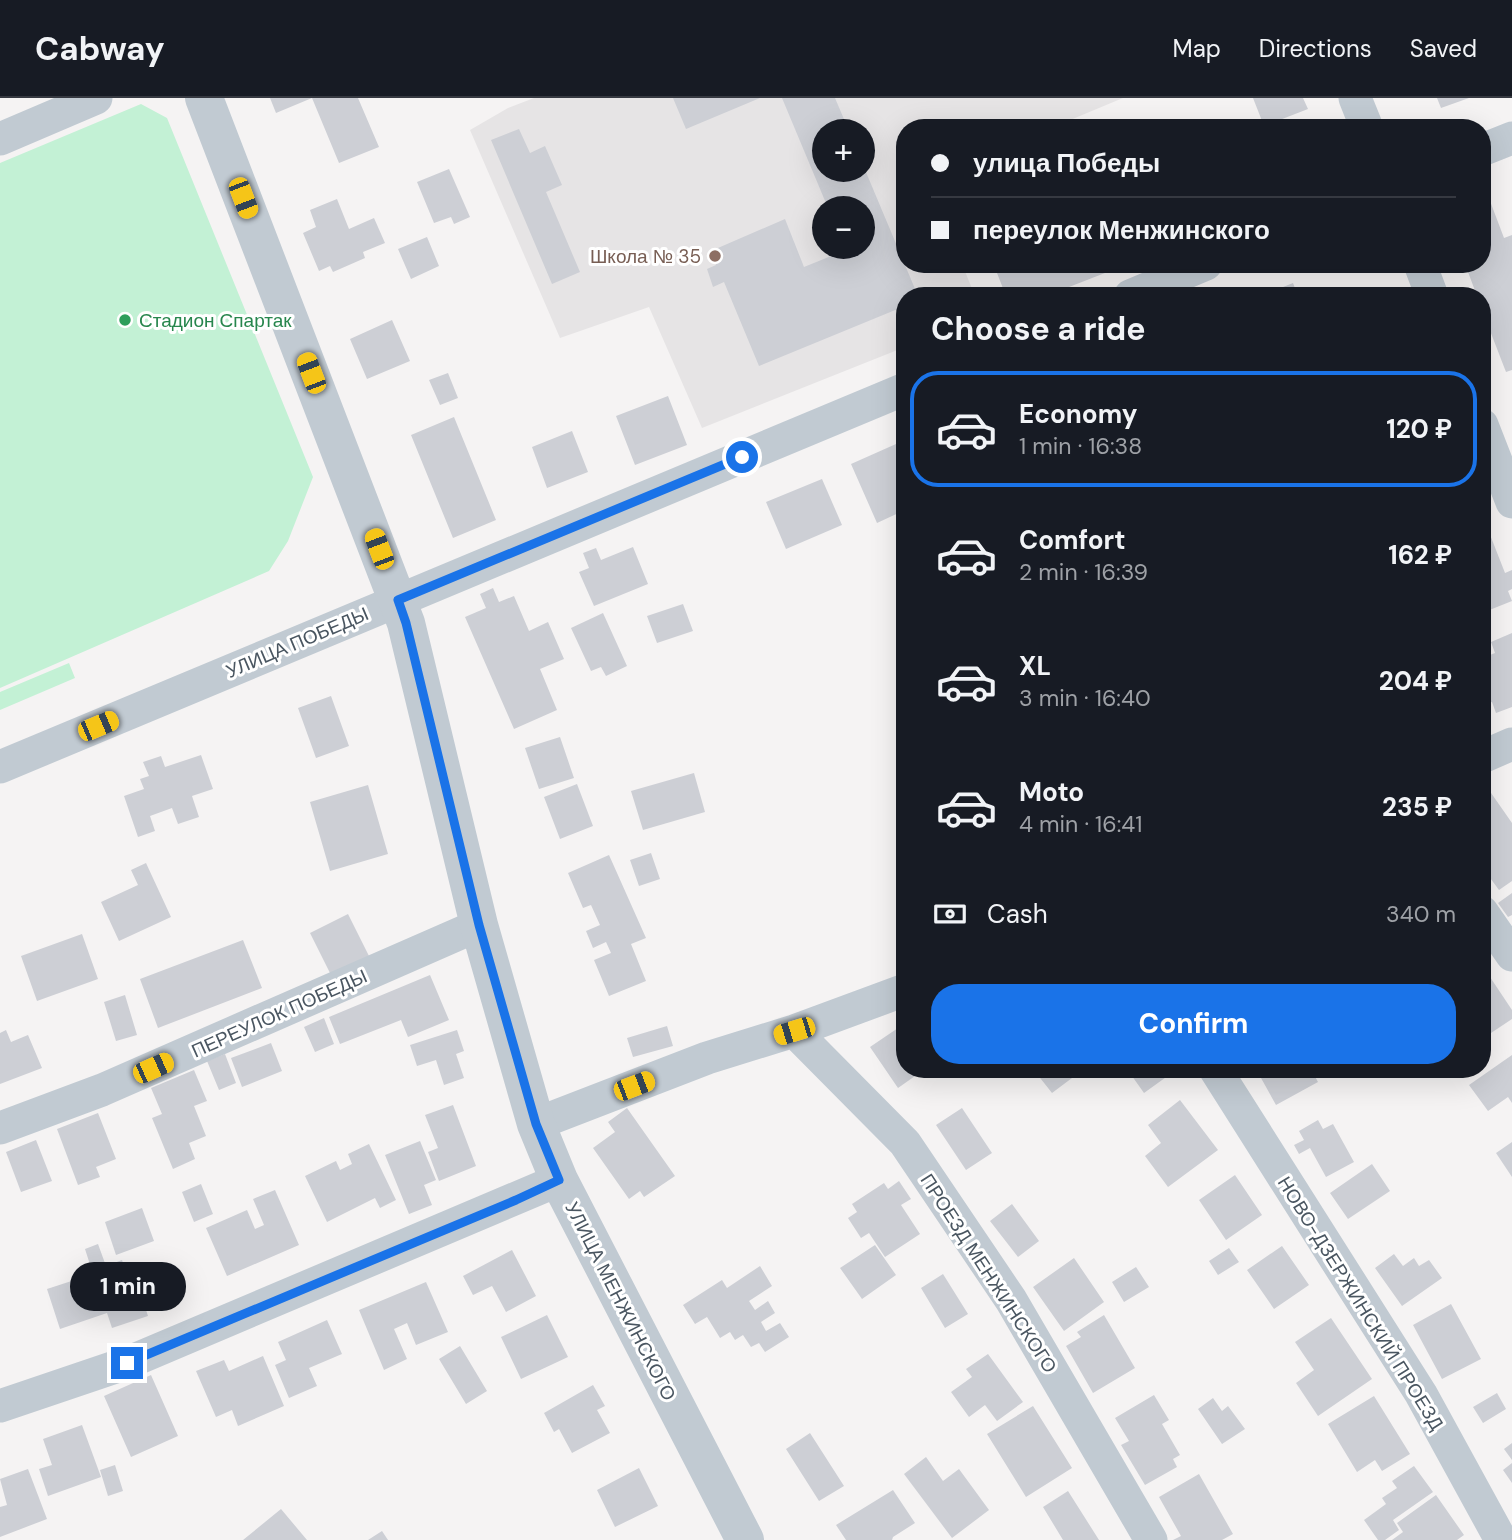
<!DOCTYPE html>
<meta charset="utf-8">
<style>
body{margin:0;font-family:"DM Sans",sans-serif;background:#20242c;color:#f1f3f6;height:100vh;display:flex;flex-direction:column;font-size:26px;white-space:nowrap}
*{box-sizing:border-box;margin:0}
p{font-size:23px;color:#9ea1a6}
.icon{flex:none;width:38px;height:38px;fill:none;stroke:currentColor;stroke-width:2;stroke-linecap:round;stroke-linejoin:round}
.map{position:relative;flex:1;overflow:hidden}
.side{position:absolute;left:896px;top:189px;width:595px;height:791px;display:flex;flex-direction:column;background:#171b24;border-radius:28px;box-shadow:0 7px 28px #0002}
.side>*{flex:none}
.hud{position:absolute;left:896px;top:21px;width:595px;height:154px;border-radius:28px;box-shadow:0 7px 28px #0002;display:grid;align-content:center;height:154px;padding:0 35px;background:#171b24}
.buttons{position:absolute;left:812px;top:21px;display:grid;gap:14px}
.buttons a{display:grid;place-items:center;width:63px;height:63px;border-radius:50%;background:#171b24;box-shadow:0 7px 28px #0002;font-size:35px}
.end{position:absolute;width:32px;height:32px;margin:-16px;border:9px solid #1a73e8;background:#fff;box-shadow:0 0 0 4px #fff}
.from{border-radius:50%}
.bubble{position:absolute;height:49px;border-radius:24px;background:#171b24;box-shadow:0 7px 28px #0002;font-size:23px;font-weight:700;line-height:49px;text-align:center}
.car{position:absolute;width:21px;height:42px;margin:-21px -10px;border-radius:9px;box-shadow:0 0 5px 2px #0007;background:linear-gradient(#f5c518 24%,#345 0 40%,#f5c518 0 76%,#345 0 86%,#f5c518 0)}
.hud b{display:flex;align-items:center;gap:24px;height:66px;font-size:26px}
.hud b+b{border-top:2px solid #363941}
.hud i{width:18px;height:18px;background:#f1f3f6}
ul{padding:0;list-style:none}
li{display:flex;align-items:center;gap:21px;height:116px;margin:0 14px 10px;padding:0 21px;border:4px solid transparent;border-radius:28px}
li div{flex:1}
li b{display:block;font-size:26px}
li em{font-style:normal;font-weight:700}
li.on{border-color:#1a73e8}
li>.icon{width:63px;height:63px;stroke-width:1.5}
h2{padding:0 35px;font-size:32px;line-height:84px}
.pay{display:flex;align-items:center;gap:18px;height:77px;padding:0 35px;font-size:26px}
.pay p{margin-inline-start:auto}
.action{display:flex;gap:14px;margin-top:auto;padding:14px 35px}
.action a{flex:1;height:80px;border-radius:28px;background:#1a73e8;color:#fff;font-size:28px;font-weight:700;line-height:80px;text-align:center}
header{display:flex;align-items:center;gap:42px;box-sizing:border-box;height:98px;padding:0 35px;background:#171b24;border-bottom:2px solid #363941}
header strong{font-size:33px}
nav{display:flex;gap:38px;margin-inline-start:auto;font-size:24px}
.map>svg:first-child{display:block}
.education{fill:#e6e4e5;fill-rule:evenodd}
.green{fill:#c3f1d5}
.building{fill:#cdcfd5}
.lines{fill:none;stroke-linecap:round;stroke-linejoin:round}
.minor{stroke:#c1cad2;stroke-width:33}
.tertiary{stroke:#c1cad2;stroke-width:38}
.route{stroke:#1a73e8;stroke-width:9}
.education-dot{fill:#8d6e63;stroke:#fff;stroke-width:2.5}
.leisure-dot{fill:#2e9e5b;stroke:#fff;stroke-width:2.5}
.labels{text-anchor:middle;stroke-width:6;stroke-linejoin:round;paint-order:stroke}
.education-label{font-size:19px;fill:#785e54;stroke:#fff;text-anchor:end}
.leisure-label{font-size:19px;fill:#27864d;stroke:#fff;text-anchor:start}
.street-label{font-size:19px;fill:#4a5661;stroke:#fff}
</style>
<header>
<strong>Cabway</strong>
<nav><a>Map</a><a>Directions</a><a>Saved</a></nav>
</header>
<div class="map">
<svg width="1512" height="1442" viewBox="0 0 1512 1442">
<rect width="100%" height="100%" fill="#f5f3f3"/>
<path class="education" d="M534 0H1123L1051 30H905V166H962L975 198H905V249L702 330 649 209 560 240 470 32 508 10ZM824 33H863V72H824ZM824 110H863V149H824Z"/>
<path class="green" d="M141 6 167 20 313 379 288 443 269 473 0 590V65Z
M69 565 75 580 0 612V594Z"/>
<path class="building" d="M270 0H358L379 49 339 65 312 0 276 15Z
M673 0H760L686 31Z
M782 0H835L849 33H824V72H863V67L918 198H905V208L759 268 724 184 713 189 707 171 716 167 711 153 785 121 804 169 846 152 844 149H863V110H828Z
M1253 0H1303L1308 11 1264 28Z
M1437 0H1469L1441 10Z
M519 31 530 55 545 48 562 87 546 94 580 174 552 186 491 42Z
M449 71 470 119 454 126 451 119 434 125 417 84Z
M1487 95 1504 140 1512 137V272L1506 274 1482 212V198H1477L1465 166H1482V97Z
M337 101 349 131 374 120 385 145 363 154 365 160 333 174 330 168 319 173 303 135 316 129 310 112Z
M427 139 439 168 411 181 398 151Z
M1001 166H1128L1046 198H1006L997 175 1004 172Z
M1293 185 1298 198H1261Z
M392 222 410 263 367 281 350 241Z
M448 275 458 300 440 307 429 282Z
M668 298 687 347 635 367 616 318Z
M454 319 496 422 453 440 411 337Z
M572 333 588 374 547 390 532 349Z
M905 342V412L877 425 851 366Z
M822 381 842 427 786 451 766 404Z
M1487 429 1505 475 1512 472V491L1508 493 1512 503 1482 515V431Z
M633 449 648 486 594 508 579 474 589 470 583 455 596 450 601 462Z
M493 490 499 504 514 498 529 533 548 524 564 561 540 571 557 612 514 631 465 519 486 510 480 496Z
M683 506 693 533 657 545 647 518Z
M603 515 627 568 606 578 601 569 591 573 571 530Z
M1512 535V609L1496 615 1492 604 1482 607V560L1495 555 1491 544Z
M331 598 349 648 316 660 298 610Z
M560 639 574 680 539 691 525 650Z
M201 657 213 691 192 698 199 719 178 726 172 710 150 718 155 733 138 739 124 698 144 691 140 681 149 678 143 664 161 658 165 669Z
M694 675 705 714 643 732 631 693Z
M1482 682 1512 725V783L1499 792 1482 769Z
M577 686 593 728 560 741 544 699Z
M368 687 388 756 330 773 310 704Z
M651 755 660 781 639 788 630 762Z
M609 757 646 840 631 846 646 883 609 898 594 862 611 855 606 844 593 850 586 833 600 827 591 807 583 810 568 775Z
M146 765 171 819 119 843 101 804 138 787 131 772Z
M1512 795V817L1508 819 1498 805Z
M348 816 369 858 331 877 310 835Z
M82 836 98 881 37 903 21 858Z
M243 842 262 890 158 930 140 881Z
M1484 870 1512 912V921L1482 941V872Z
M430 877 449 922 408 939 401 922 340 946 329 919Z
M125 897 137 937 116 943 104 904Z
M324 920 334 946 315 954 304 929Z
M667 928 673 948 633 959 627 940Z
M898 930 902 936 905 935V971H925L898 990 870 949Z
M6 932 11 944 28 937 42 970 0 986V935Z
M457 932 464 953 456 956 464 980 444 987 436 962 417 968 410 947Z
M271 945 282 973 242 989 231 960Z
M225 956 236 985 219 992 207 963Z
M1512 957V1005L1508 999 1488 1013 1469 987Z
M1044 971H1084L1052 995 1037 976Z
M1127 971H1165L1169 977 1144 995Z
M1256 971H1311L1318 984 1276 1007Z
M194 972 207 1003 194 1008 206 1038 189 1045 195 1061 173 1071 152 1020 162 1016 151 990Z
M1180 1002 1218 1052 1168 1089 1145 1058 1161 1045 1148 1027Z
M453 1007 476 1068 439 1083 428 1054 438 1050 425 1017Z
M627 1010 675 1078 644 1099 640 1093 629 1101 593 1050 615 1034 608 1024Z
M962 1010 992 1055 966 1072 936 1027Z
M98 1015 116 1061 96 1069 100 1079 78 1087 57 1031Z
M1318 1022 1323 1031 1333 1026 1354 1064 1326 1079 1310 1050 1299 1056 1294 1047 1304 1042 1299 1033Z
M36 1042 52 1083 21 1094 6 1054Z
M420 1043 436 1082 424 1087 432 1107 409 1116 385 1057Z
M1512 1044V1079L1496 1055Z
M369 1046 396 1102 380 1110 375 1100 327 1124 305 1078 336 1063 340 1072 352 1066 348 1056Z
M1372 1066 1390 1093 1348 1121 1330 1095Z
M1235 1077 1262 1117 1226 1142 1199 1102Z
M899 1083 911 1101 901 1107 920 1136 885 1159 869 1135 861 1140 848 1120 857 1114 852 1106 884 1085 888 1091Z
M201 1086 213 1116 194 1124 182 1094Z
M275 1092 299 1147 227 1178 206 1130 247 1112 255 1131 264 1127 253 1101Z
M1012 1106 1039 1143 1018 1159 990 1123Z
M142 1110 154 1143 116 1157 105 1124Z
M98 1146 106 1168 122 1162 129 1183 136 1181 148 1218 112 1230 107 1215 60 1231 47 1191 93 1176 85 1151Z
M875 1147 896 1177 862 1201 840 1170Z
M1282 1148 1309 1187 1274 1211 1247 1172Z
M1229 1150 1239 1164 1218 1177 1209 1163Z
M512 1152 536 1198 506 1214 492 1188 473 1197 463 1178Z
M1394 1156 1403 1168 1414 1160 1419 1168 1429 1162 1442 1180 1402 1208 1375 1170Z
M1074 1160 1104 1204 1064 1233 1033 1189Z
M760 1168 772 1188 749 1203 755 1212 768 1203 775 1215 761 1224 766 1233 780 1225 789 1239 765 1254 759 1245 751 1249 743 1237 735 1242 730 1234 720 1240 707 1219 695 1226 683 1207 722 1182 727 1190Z
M1136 1169 1149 1189 1124 1204 1112 1184Z
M943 1176 968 1216 945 1230 921 1190Z
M426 1184 448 1234 416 1247 407 1225 394 1231 407 1261 384 1272 359 1212Z
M1451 1206 1481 1261 1442 1281 1413 1227Z
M547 1217 568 1259 521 1281 501 1239Z
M1104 1217 1135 1270 1093 1295 1066 1248 1081 1239 1077 1234Z
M1331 1220 1372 1281 1318 1318 1296 1285 1314 1272 1295 1244Z
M327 1222 342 1256 309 1270 317 1288 289 1300 275 1267 286 1262 278 1244Z
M460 1248 487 1293 466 1306 439 1261Z
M988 1256 1023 1304 997 1323 985 1307 969 1319 951 1294 972 1279 966 1271Z
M263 1258 284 1308 238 1328 232 1312 216 1319 196 1273 224 1262 229 1273Z
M151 1277 178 1338 131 1359 104 1298Z
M593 1287 605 1308 597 1312 610 1335 572 1355 559 1331 554 1334 544 1315Z
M1497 1295 1506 1311 1483 1325 1473 1309Z
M1154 1297 1169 1322 1162 1326 1180 1357 1173 1361 1177 1369 1145 1387 1121 1347 1129 1343 1115 1320Z
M1374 1298 1410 1356 1382 1373 1375 1362 1357 1374 1328 1326Z
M1213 1300 1222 1313 1228 1308 1245 1331 1222 1346 1198 1311Z
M1033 1308 1072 1370 1026 1399 987 1336Z
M82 1327 101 1379 48 1398 39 1371 52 1367 43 1341Z
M810 1335 844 1388 819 1403 786 1351Z
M1512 1345V1362L1504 1351Z
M926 1359 943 1383 959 1371 989 1412 952 1440 904 1376Z
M1512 1365V1385L1503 1372Z
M115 1367 123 1393 108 1398 100 1372Z
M1414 1368 1433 1394 1393 1422 1399 1432 1385 1442H1378L1364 1422 1386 1406 1382 1400 1397 1390 1392 1383Z
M639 1370 658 1408 615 1429 597 1392Z
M28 1371 47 1421 0 1439V1409L7 1407 0 1381Z
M1199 1376 1233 1436 1222 1442H1173L1181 1438 1159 1399Z
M893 1392 915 1425 893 1439 892 1442H846L836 1427Z
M1068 1393 1099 1442H1063L1043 1409Z
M1436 1397 1464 1437 1457 1442H1392L1403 1434 1397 1425Z
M281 1411 307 1442H243Z
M382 1433 388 1442H368Z"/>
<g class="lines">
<path class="minor" d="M1355 0 1367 30
M0 41 96 0
M1482 52 1512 40
M1420 166 1432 198
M1130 198 1206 166
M1482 327 1512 404
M1482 659 1512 646
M0 669 905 291
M1482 814 1512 857
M794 933 905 1045 1011 1202 1151 1442
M1215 971 1421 1296 1501 1442
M536 1026 707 960 794 933 905 892
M0 1030 102 992 479 827
M0 1308 127 1265 559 1082"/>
<path class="tertiary" d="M204 0 406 525 479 827 536 1026 559 1082 745 1442"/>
</g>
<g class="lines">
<path class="route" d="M127 1265 516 1102 559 1082 536 1026 479 827 406 525 398 502 742 359"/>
</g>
<circle class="education-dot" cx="715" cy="158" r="7"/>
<circle class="leisure-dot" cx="125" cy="222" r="7"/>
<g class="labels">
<g class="education-label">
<text x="701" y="165">Школа № 35</text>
</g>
<g class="leisure-label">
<text x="139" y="229">Стадион Спартак</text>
</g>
<g class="street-label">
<text transform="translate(297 544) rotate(-23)" y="7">УЛИЦА ПОБЕДЫ</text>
<text transform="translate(279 915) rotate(-24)" y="7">ПЕРЕУЛОК ПОБЕДЫ</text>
<text transform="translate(989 1175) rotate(57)" y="7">ПРОЕЗД МЕНЖИНСКОГО</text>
<text transform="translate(621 1203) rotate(63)" y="7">УЛИЦА МЕНЖИНСКОГО</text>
<text transform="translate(1361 1205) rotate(58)" y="7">НОВО-ДЗЕРЖИНСКИЙ ПРОЕЗД</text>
</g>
</g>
</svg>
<div class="buttons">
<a>+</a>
<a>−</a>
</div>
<i class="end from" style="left:742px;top:359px"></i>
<i class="end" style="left:127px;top:1265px"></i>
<div class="bubble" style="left:70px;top:1164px;width:116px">1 min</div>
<i class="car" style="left:243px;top:100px;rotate:159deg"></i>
<i class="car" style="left:311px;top:275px;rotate:339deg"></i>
<i class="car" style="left:379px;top:451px;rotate:339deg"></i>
<i class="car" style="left:98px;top:628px;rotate:67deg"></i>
<i class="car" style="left:794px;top:933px;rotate:253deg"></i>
<i class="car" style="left:153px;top:970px;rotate:66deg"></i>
<i class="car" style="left:634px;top:988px;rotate:69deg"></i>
<div class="hud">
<b><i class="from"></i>улица Победы</b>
<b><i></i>переулок Менжинского</b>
</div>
<section class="side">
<h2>Choose a ride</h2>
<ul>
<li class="on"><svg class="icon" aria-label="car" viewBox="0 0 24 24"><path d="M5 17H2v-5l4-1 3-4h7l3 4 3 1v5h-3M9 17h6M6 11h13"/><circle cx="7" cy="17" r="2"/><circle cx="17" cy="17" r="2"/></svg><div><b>Economy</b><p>1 min · 16:38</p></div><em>120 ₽</em></li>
<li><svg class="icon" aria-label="car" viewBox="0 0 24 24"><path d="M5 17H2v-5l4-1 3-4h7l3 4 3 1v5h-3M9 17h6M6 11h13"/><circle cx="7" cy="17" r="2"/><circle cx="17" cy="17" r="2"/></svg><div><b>Comfort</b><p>2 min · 16:39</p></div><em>162 ₽</em></li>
<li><svg class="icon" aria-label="car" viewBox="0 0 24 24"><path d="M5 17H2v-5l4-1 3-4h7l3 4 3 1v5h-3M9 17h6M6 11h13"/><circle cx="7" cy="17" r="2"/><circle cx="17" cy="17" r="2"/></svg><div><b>XL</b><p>3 min · 16:40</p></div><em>204 ₽</em></li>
<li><svg class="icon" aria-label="car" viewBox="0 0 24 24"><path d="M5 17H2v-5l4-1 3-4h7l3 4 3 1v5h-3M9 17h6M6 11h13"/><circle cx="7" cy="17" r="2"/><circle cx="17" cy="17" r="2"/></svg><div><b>Moto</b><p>4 min · 16:41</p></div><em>235 ₽</em></li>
</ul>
<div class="pay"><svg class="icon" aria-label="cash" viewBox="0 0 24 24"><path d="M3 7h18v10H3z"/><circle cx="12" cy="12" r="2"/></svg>Cash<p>340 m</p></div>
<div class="action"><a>Confirm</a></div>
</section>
</div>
